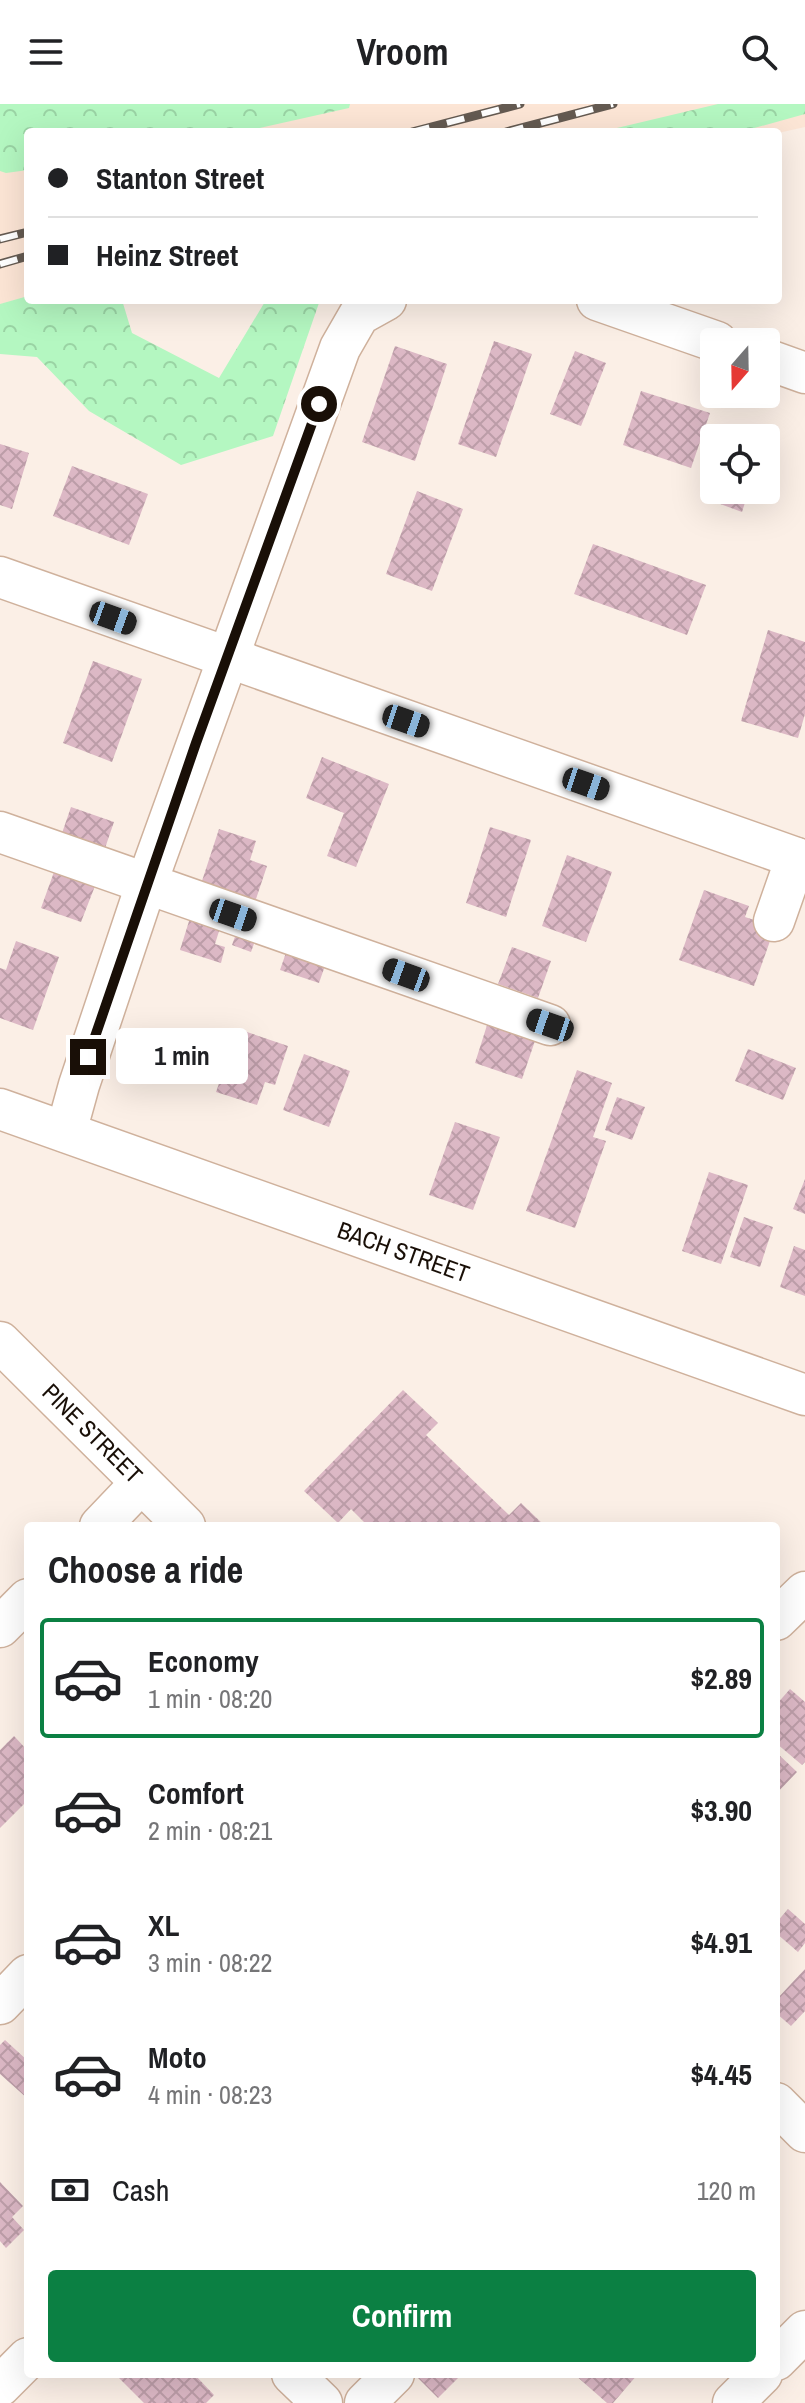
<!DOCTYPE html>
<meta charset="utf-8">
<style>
body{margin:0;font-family:"Archivo Narrow",sans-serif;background:#f6f6f6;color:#202124;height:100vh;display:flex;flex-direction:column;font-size:30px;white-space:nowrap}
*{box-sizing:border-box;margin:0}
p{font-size:26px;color:#757577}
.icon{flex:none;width:44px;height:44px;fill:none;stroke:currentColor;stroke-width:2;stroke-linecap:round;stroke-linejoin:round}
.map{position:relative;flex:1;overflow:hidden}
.details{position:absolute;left:24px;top:1418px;width:756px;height:856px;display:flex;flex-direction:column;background:#fff;border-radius:8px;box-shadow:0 8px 32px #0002}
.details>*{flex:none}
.guide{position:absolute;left:24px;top:24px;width:758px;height:176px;border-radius:8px;box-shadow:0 8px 32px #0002;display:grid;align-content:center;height:176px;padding:0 24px;background:#fff}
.needle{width:52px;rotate:200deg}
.buttons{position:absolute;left:700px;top:224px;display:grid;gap:16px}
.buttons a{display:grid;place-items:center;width:80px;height:80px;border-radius:8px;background:#fff;box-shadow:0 8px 32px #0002;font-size:40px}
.end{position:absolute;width:36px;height:36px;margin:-18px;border:10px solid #190f07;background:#fff;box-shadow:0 0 0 4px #fff}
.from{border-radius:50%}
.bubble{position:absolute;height:56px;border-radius:8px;background:#fff;box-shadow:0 8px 32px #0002;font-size:26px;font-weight:700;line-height:56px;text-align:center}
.car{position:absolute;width:24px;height:48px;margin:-24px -12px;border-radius:10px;box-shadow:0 0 6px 2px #0007;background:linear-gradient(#222 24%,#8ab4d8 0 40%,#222 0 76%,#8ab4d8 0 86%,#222 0)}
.guide b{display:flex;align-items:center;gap:28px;height:76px;font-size:30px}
.guide b+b{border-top:2px solid #e0e0e0}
.guide i{width:20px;height:20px;background:#202124}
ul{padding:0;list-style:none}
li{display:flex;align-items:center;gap:24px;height:120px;margin:0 16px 12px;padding:0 8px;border:4px solid transparent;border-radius:8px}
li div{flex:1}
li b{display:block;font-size:30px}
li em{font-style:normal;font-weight:700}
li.on{border-color:#0b8043}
li>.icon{width:72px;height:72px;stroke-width:1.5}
h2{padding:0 24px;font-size:36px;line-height:96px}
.pay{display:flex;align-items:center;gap:20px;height:88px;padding:0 24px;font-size:30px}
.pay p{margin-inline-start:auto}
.primary-button{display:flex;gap:16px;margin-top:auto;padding:16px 24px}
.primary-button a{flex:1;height:92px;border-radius:8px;background:#0b8043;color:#fff;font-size:32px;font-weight:700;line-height:92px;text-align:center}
header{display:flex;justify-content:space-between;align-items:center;height:104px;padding:0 24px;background:#fff;font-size:36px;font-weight:700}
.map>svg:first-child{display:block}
.built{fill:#fce5d5}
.forest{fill:url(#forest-crowns)}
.building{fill:url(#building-cross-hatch)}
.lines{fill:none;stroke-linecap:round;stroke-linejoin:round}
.minor-casing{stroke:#cfb19c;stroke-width:43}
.minor{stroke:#fff;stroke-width:40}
.rail-casing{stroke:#645a51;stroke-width:9}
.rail{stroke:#fff;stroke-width:6;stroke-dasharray:18;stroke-linecap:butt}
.route{stroke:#190f07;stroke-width:10}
.labels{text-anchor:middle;stroke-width:6;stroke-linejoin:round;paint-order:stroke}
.street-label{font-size:24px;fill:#190f07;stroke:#fff}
</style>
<header><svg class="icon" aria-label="menu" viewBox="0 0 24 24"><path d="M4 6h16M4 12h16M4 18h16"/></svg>Vroom<svg class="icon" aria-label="search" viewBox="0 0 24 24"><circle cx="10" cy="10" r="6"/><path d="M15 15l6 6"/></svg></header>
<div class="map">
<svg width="805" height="2299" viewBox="0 0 805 2299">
<defs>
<pattern id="forest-crowns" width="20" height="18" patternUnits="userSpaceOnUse" patternTransform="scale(2)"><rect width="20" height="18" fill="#b4f7c1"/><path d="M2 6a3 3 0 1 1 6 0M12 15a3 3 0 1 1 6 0" fill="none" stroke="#9ad3a4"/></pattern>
<pattern id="building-cross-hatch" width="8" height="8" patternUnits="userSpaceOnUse" patternTransform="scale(2)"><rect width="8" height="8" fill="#dcb8c5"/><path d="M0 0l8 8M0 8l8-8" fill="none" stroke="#bc9da8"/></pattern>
</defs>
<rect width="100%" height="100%" fill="#fbefe6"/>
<path class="built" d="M0 0H805V23L778 29 28 28V196L0 213Z"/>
<path class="forest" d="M0 0H350L349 4 242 28H28V66L6 69 0 67Z
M718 0H805V10L740 28H600Z
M28 192V196H122L132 229 219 274 266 196H320L273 332 181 361 89 307 37 253 0 250V200Z"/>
<path class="building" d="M494 237 532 250 496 353 458 340Z
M395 242 447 260 415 357 362 338Z
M575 247 606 259 581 322 550 310Z
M641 287 710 309 691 364 623 341Z
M730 321 764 334H725Z
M0 340 29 349 12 405 0 401Z
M72 362 148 390 129 441 53 412Z
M714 366V386H749L742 408 704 394Z
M417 387 463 405 432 487 386 470Z
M593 440 706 481 687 531 574 490Z
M768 526 805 538V610L798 634 741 617Z
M93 557 142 575 112 658 63 639Z
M322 653 389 680 356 763 327 752 344 709 306 694Z
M71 703 114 718 104 747 61 732Z
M490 723 531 736 506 813 466 799Z
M219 725 256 737 250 756 267 762 255 798 201 780Z
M567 751 612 768 586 838 542 822Z
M54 768 95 782 81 818 41 804Z
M704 786 749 802 745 813 775 823 754 882 679 856Z
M190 814 220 824 215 840 225 843 221 859 180 846Z
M237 827 256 834 251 848 232 841Z
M16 837 59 853 33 926 0 914V864L6 866Z
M288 843 327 856 319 879 280 866Z
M512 843 551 857 538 894 498 880Z
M488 918 536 934 522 975 475 959Z
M238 925 288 942 275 981 265 978 257 1001 216 988Z
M748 945 796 964 783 996 735 977Z
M304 950 350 967 329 1023 283 1006Z
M577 966 612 979 593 1033 606 1037 575 1124 526 1107Z
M617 993 645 1003 632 1036 605 1026Z
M455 1018 500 1033 473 1106 429 1091Z
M709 1068 748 1081 721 1160 682 1147Z
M805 1075V1110L793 1105Z
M744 1113 773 1123 760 1163 730 1153Z
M794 1142 805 1146V1192L780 1183Z
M403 1286 438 1319 426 1331 509 1411 521 1399 545 1422H368L351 1405 338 1419 304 1387Z
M790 1585 805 1598V1658L802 1661 776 1639V1601Z
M14 1632 28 1647V1696L0 1724V1646Z
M776 1648 797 1668 776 1690Z
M788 1805 805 1820V1839L798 1848 776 1829V1819Z
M805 1865V1907L791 1922 776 1909V1896Z
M5 1936 28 1957V1995L0 1970V1941Z
M0 2078 23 2102 12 2113 24 2126 6 2144 0 2137Z
M115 2270H194L214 2291 206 2299H144Z
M414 2270H462L438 2294Z
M574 2270H638L613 2299H607Z"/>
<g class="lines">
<g class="minor-casing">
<g id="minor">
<path d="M597 196 717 238"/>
<path d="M766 255 805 269"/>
<path d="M0 473 805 757"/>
<path d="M0 728 550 921"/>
<path d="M774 817 796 754"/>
<path id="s1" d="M0 1005 805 1291"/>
<path d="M66 1028 79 981 146 781 340 244 359 211 386 196"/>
<path id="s2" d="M0 1238 185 1422"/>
<path d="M100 1422 141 1379"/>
<path d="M776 1516 805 1488"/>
<path d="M0 1523 28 1495"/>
<path d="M0 1900 28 1871"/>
<path d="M776 1999 805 2028"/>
<path d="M776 2256 805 2227"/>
<path d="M292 2270 322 2299"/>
<path d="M0 2282 28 2254"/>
<path d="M365 2299 394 2270"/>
<path d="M733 2299 762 2270"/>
</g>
</g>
<use href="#minor" class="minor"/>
<g class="rail-casing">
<path id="rail" d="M412 28 520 0
M506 28 613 0
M0 135 28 128
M0 160 28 152"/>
</g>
<use href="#rail" class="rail"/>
</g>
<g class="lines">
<path class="route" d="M88 953 196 639 319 300"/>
</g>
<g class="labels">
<g class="street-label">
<text dy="8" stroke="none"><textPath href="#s1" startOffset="428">BACH STREET</textPath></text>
<text dy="8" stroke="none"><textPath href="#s2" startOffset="130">PINE STREET</textPath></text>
</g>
</g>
</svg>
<div class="buttons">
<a><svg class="needle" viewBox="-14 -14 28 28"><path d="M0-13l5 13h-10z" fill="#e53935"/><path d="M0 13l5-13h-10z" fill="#757577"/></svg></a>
<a><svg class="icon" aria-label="locate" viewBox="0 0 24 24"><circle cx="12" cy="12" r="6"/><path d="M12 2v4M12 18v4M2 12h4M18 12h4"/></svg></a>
</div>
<i class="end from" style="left:319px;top:300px"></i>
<i class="end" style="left:88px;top:953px"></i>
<div class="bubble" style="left:116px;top:924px;width:132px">1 min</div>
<i class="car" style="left:113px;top:514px;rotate:110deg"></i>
<i class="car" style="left:406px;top:617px;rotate:109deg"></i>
<i class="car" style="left:586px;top:680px;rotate:109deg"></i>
<i class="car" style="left:233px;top:811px;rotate:109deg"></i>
<i class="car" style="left:406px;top:871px;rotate:290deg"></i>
<i class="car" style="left:550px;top:921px;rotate:289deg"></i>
<div class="guide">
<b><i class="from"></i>Stanton Street</b>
<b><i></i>Heinz Street</b>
</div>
<section class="details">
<h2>Choose a ride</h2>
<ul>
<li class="on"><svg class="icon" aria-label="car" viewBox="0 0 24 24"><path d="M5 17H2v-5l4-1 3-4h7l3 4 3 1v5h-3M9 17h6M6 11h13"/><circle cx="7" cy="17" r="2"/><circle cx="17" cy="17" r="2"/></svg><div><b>Economy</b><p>1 min · 08:20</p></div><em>$2.89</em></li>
<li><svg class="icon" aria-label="car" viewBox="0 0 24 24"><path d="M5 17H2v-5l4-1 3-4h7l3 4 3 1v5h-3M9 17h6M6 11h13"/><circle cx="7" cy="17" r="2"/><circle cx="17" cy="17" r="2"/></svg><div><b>Comfort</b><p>2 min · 08:21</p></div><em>$3.90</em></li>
<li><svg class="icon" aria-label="car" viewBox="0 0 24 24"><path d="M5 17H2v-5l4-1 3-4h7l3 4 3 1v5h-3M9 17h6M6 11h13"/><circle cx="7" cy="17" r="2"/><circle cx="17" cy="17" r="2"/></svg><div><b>XL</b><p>3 min · 08:22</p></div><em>$4.91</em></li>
<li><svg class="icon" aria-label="car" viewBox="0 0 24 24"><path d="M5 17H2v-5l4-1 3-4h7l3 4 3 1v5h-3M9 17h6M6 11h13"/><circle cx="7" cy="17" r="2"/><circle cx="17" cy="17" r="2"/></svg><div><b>Moto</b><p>4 min · 08:23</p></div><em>$4.45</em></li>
</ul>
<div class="pay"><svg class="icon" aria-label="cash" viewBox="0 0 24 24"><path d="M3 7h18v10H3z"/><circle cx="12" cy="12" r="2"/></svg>Cash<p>120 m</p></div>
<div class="primary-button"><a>Confirm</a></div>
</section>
</div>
